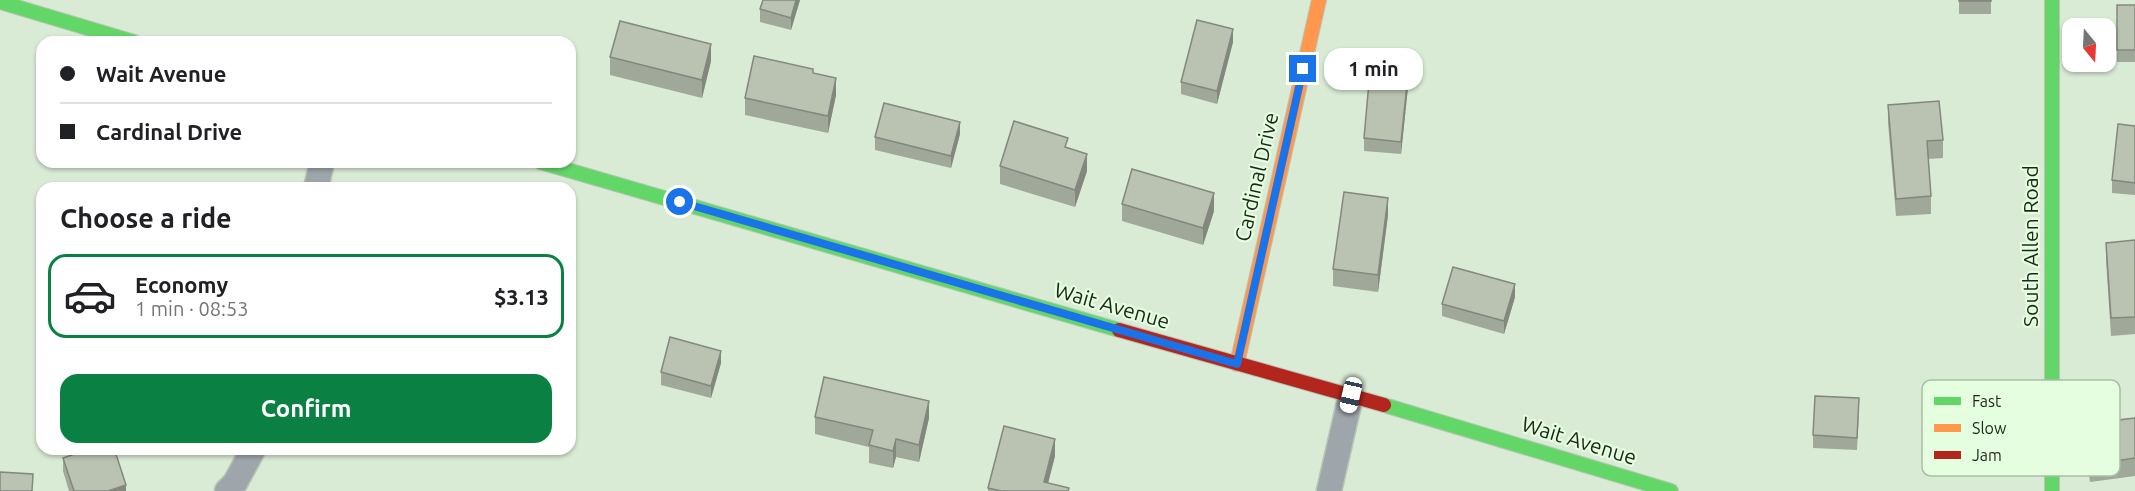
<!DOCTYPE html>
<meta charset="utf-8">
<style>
body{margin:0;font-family:Ubuntu,sans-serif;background:#f6f6f6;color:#202124;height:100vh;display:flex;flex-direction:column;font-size:22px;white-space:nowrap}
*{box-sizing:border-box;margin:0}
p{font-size:20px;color:#757577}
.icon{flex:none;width:33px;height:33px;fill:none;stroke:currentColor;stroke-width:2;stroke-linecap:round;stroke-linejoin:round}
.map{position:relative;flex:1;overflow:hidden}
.sheet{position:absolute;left:36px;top:182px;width:540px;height:273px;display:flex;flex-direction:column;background:#fff;border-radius:18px;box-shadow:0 2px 4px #0004}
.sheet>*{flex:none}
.guide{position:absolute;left:36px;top:36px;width:540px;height:132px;border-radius:18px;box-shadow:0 2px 4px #0004;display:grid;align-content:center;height:132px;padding:0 24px;background:#fff}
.needle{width:39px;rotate:162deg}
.fabs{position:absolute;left:2062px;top:18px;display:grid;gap:12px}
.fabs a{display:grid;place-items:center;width:54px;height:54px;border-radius:12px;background:#fff;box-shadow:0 2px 4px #0004;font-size:30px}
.end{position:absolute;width:27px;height:27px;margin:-14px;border:8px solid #1a73e8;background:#fff;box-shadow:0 0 0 3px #fff}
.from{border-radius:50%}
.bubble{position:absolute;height:42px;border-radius:18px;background:#fff;box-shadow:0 2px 4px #0004;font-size:20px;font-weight:700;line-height:42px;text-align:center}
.car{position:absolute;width:18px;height:36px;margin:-18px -9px;border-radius:8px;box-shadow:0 0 4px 2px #0007;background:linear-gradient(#fff 24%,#345 0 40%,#fff 0 76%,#345 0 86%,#fff 0)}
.guide b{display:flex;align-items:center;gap:21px;height:57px;font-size:22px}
.guide b+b{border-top:2px solid #e0e0e0}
.guide i{width:15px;height:15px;background:#202124}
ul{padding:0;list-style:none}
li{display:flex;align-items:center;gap:18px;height:84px;margin:0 12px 9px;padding:0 12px;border:3px solid transparent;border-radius:18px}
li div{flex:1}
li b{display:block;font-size:22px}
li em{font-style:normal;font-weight:700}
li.selected{border-color:#0b8043}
li>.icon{width:54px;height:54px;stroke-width:1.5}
h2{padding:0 24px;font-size:27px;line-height:72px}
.button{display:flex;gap:12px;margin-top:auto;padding:12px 24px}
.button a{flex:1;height:69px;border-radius:18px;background:#0b8043;color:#fff;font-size:24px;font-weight:700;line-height:69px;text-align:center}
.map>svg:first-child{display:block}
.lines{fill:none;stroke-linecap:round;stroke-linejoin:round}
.street-casing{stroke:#b8c5b5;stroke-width:27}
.fast-casing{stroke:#b8c5b5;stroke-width:16}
.slow-casing{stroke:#b8c5b5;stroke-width:16}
.jam-casing{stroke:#b8c5b5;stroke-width:16}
.street{stroke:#9ea6ab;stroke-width:24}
.fast{stroke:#63d668;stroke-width:14}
.slow{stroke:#ff974d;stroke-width:14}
.jam{stroke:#b3261e;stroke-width:14}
.wall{fill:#a0a899}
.shaded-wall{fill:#82887d}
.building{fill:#bac3b2;stroke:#82887d;stroke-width:1.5}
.route{stroke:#1a73e8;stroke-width:8}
.labels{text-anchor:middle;stroke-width:4.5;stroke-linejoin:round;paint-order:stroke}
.street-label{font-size:21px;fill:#1b2719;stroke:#e5fedf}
.key{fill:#e5fedf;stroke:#a8bea4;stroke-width:1.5}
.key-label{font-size:16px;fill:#1b2719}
</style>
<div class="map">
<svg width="2135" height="491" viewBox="0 0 2135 491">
<rect width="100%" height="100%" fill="#d9ead5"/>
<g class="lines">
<g class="street-casing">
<path id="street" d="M316 188 322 162
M227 491 235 483 254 448
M1329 491 1351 395"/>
</g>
<g class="fast-casing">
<path id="fast" d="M2052 0V491
M0 2 134 42
M540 162 1119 330
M1384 405 1671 491"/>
</g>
<g class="slow-casing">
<path id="slow" d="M1237 364 1319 0"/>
</g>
<g class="jam-casing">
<path id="jam" d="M1119 330 1384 405"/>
</g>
<use href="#street" class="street"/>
<use href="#fast" class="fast"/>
<use href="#slow" class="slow"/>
<use href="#jam" class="jam"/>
</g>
<path class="wall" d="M800 0 791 30 760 22V9Z
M1959 0H1991V14H1959Z
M2117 5H2135V62H2117Z
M1233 42 1217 104 1181 94V82Z
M610 57 711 61 702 98 610 75Z
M1408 87 1401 154 1364 151V138Z
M836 95 828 133 745 115V98Z
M1888 105 1943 140V158L1928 159 1931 196V214L1896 216 1888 123Z
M2135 126V195L2112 193V180Z
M960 134 951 168 875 150V137Z
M1068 148 1087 171 1075 207 1000 184V166Z
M1122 204 1214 211 1203 245 1122 221Z
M1388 215 1378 292 1333 286V269Z
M2135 240V334L2111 336 2106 260V243Z
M1515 297 1504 334 1442 316V304Z
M721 363 711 398 661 385V372Z
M1977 400 1975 462 1927 461V443Z
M1859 411 1857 450 1813 448V435Z
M815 417 929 418 919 462 896 457 893 468 869 463V447L815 434Z
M2135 418V476L2090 482 2084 442V424Z
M1055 456 1048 483 1069 491H988V488Z
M63 458 126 491H69L63 471Z"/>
<path class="shaded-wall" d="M796 0H800L791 30V18Z
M1233 29V42L1217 104V91Z
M711 44V61L702 98V80Z
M1408 74V87L1401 154V142Z
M836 78V95L828 133V116Z
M960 122V134L951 168V156Z
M1087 154V171L1075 207V190Z
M1214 193V211L1203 245V228Z
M1388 198V215L1378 292V275Z
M1515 284V297L1504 334V321Z
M721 351V363L711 398V386Z
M929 401V418L919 462V445Z
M896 439V457L893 468V451Z
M1055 439V456L1046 491 1044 482Z
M126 485V491H108Z"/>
<path class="building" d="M763 0H796L791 18 760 9Z
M1959 0H1991V1H1959Z
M2117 5H2135V50H2117Z
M1197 20 1233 29 1217 91 1181 82Z
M620 21 711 44 702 80 610 57Z
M754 56 813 69V73L836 78 828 116 745 98Z
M1370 71 1408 74 1401 142 1364 138Z
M1939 101 1943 140 1927 141 1931 196 1896 199 1888 105Z
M884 103 960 122 951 156 875 137Z
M1014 121 1068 138 1065 147 1087 154 1075 190 1000 166Z
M2118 124 2135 126V183L2112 180Z
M1132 169 1214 193 1203 228 1122 204Z
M1344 192 1388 198 1378 275 1333 269Z
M2135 240V317L2111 318 2106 243Z
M1453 267 1515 284 1504 321 1442 304Z
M670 337 721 351 711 386 661 372Z
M824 377 929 401 919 445 896 439 893 451 869 445 873 430 815 417Z
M1815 396 1859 398 1857 438 1813 435Z
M2135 418V458L2090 465 2084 424Z
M1004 426 1055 439 1044 482 1069 488 1068 491H1001L988 488Z
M92 448H114L126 485 108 491H74L63 458Z
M0 472 33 474 32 491H0Z"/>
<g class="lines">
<path class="route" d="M680 202 1237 364 1303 69"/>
</g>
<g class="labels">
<g class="street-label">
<text transform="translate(1257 177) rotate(-77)" y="7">Cardinal Drive</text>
<text transform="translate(2031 246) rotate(-90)" y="7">South Allen Road</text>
<text transform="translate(1112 306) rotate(16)" y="7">Wait Avenue</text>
<text transform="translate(1579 441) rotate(17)" y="7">Wait Avenue</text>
</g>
</g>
<rect x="1922" y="380" width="198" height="96" rx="9" class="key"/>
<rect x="1934" y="397" width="27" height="8" fill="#63d668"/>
<rect x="1934" y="424" width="27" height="8" fill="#ff974d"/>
<rect x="1934" y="451" width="27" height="8" fill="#b3261e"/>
<g class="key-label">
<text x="1972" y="407">Fast</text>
<text x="1972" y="434">Slow</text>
<text x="1972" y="461">Jam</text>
</g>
</svg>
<div class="fabs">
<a><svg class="needle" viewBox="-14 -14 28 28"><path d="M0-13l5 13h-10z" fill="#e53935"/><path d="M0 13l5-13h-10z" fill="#757577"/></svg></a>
</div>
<i class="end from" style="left:680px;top:202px"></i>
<i class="end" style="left:1303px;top:69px"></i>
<div class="bubble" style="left:1324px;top:48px;width:99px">1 min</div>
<i class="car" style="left:1351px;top:395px;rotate:193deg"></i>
<div class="guide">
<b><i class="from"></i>Wait Avenue</b>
<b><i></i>Cardinal Drive</b>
</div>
<section class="sheet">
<h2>Choose a ride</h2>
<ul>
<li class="selected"><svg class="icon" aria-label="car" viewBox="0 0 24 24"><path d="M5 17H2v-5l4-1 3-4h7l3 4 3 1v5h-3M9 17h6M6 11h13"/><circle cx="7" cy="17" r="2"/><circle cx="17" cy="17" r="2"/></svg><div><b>Economy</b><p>1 min · 08:53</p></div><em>$3.13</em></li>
</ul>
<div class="button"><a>Confirm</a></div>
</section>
</div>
